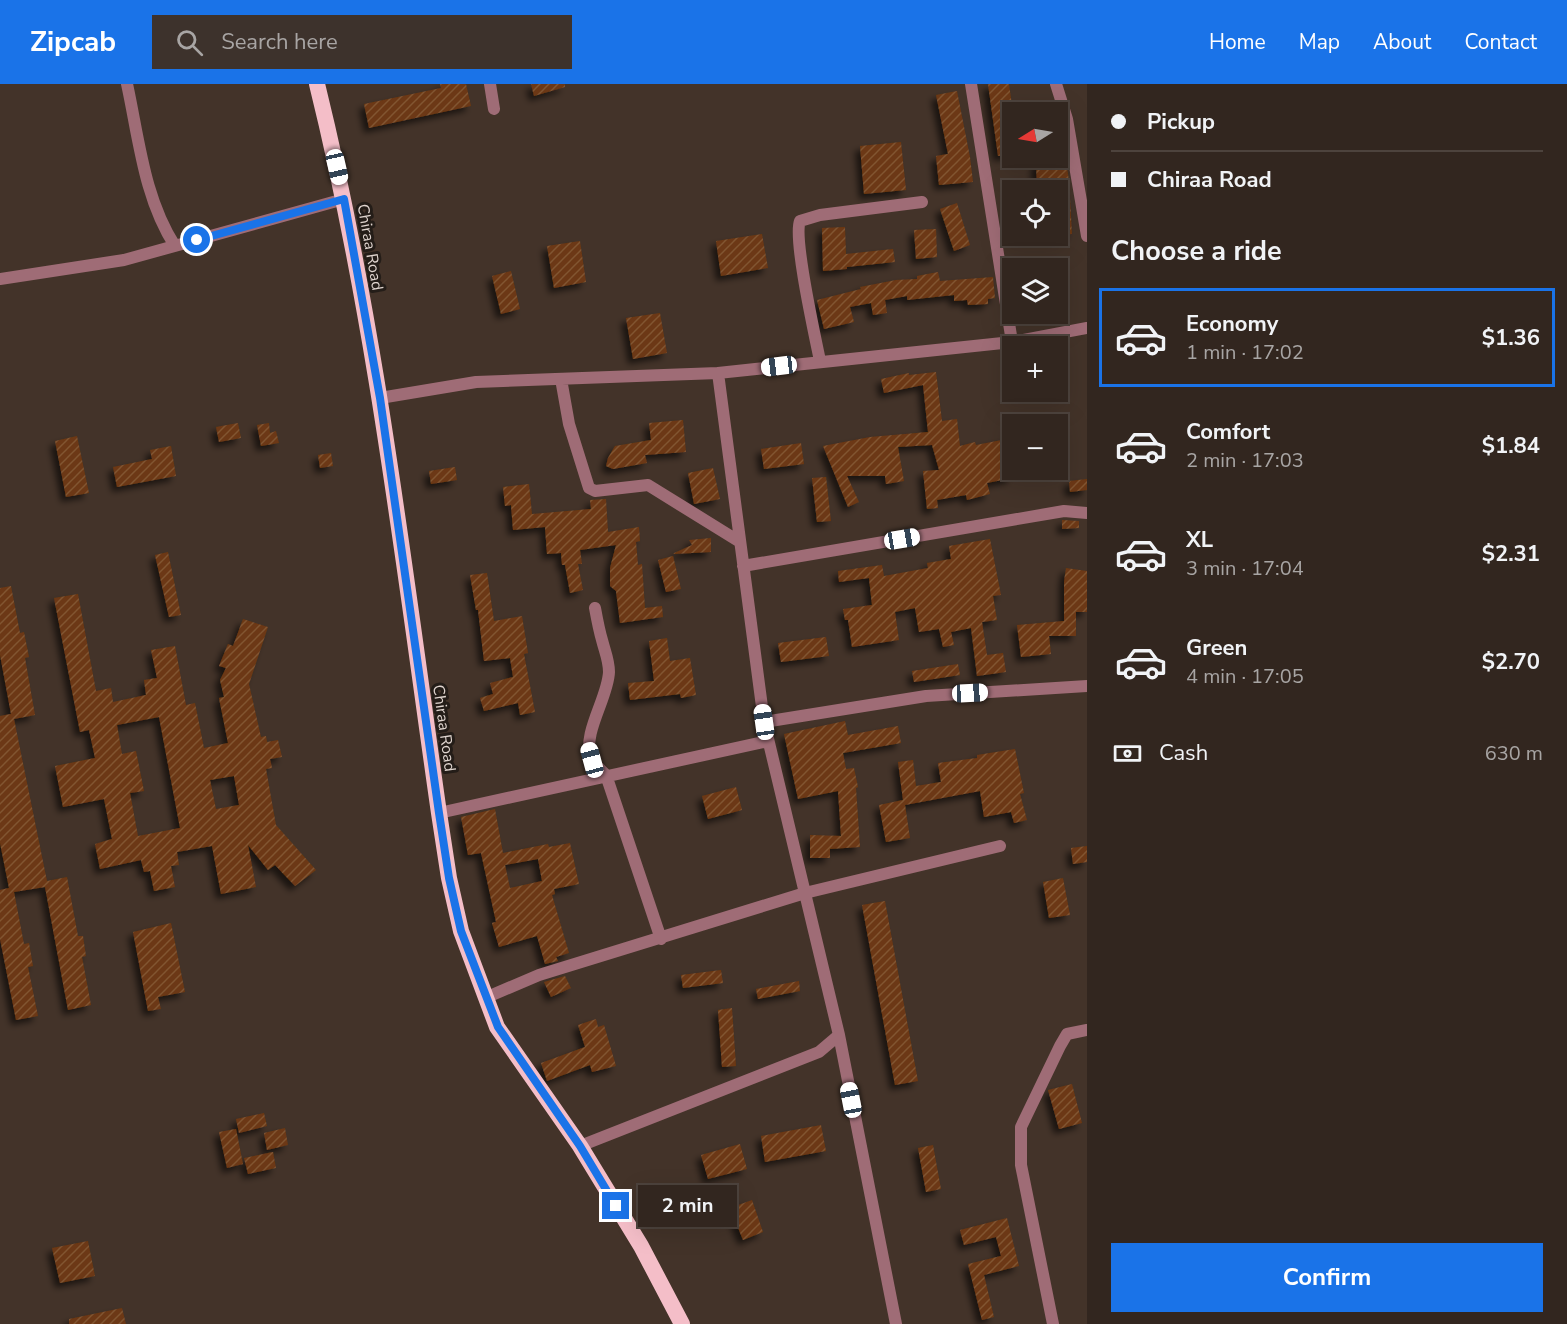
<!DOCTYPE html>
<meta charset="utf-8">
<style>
body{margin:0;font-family:"Nunito Sans",sans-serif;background:#3d322c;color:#f1f3f6;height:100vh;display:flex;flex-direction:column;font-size:22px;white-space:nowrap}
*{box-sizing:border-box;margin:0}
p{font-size:20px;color:#a8a5a4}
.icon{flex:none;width:33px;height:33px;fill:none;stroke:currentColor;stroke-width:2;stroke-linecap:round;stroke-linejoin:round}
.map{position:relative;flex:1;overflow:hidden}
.sheet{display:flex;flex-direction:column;background:#32261f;width:480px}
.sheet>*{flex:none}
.top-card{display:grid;align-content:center;height:132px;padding:0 24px;background:#32261f}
.needle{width:39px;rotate:259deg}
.buttons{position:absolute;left:1002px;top:18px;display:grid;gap:12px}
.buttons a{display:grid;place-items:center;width:66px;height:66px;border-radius:0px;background:#32261f;box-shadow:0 6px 24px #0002,0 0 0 2px #4d433d;font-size:30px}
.end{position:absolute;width:27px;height:27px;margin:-14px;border:8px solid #1a73e8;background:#fff;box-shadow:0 0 0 3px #fff}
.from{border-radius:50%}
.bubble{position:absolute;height:42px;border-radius:0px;background:#32261f;box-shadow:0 6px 24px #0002,0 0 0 2px #4d433d;font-size:20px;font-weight:700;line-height:42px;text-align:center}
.car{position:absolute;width:18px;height:36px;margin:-18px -9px;border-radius:8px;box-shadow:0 0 4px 2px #0007;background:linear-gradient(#fff 24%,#345 0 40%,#fff 0 76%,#345 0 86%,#fff 0)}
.top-card b{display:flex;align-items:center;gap:21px;height:57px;font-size:22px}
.top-card b+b{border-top:2px solid #4d433d}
.top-card i{width:15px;height:15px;background:#f1f3f6}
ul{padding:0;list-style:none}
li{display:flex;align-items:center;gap:18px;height:99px;margin:0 12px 9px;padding:0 12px;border:3px solid transparent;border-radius:0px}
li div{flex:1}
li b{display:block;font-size:22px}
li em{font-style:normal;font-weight:700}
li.on{border-color:#1a73e8}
li>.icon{width:54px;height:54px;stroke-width:1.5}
h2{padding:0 24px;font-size:27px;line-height:72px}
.pay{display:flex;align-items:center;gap:15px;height:66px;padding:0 24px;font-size:22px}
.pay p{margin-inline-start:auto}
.primary-button{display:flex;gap:12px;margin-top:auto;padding:12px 24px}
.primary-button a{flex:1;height:69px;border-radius:0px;background:#1a73e8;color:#fff;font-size:24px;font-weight:700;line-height:69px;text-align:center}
header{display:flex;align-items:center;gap:36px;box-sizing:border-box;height:84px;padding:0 30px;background:#1a73e8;color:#fff}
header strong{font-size:28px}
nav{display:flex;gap:33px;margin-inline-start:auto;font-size:21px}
.search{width:420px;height:54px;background:#3d322c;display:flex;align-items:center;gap:15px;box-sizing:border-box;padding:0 21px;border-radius:0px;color:#a8a5a4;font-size:22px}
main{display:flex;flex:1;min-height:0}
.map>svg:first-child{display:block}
.building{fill:url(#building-hatch);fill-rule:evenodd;filter:url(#shadow)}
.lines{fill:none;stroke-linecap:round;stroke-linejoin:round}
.minor{stroke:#9f6c76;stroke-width:12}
.trunk{stroke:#f4bec8;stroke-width:16}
.route{stroke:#1a73e8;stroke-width:8}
.labels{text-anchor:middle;stroke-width:6;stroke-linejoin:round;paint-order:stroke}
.street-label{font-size:16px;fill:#dfd4ce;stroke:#241d18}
</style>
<header>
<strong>Zipcab</strong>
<div class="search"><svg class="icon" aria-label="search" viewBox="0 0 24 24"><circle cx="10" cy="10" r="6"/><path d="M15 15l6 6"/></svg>Search here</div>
<nav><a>Home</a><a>Map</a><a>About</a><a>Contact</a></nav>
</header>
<main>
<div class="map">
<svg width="1087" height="1240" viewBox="0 0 1087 1240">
<defs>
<pattern id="building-hatch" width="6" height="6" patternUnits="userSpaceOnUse" patternTransform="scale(1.5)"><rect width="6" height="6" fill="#6c3812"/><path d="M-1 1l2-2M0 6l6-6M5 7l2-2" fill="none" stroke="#815433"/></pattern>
<filter id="shadow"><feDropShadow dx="-5" dy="5" stdDeviation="3" flood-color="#0009"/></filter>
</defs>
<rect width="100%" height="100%" fill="#433329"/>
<path class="building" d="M440 0H466L471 22 369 44 364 20 441 4Z
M531 0H565V3L534 12Z
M988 0H1009L1013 28 1012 70 998 72Z
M957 7 970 73 973 98 939 101 936 72 948 70 936 11Z
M901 58 906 106 864 110 860 62Z
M1066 76 1069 97 1072 150 1058 151V106H1037L1036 78Z
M957 119 970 161 954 167 940 125Z
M845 143 846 170 893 165 895 178 847 183V185L823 187 822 144Z
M936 145 937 173 916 175 914 146Z
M762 150 768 184 721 192 716 157Z
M580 157 586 198 554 204 547 162Z
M511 187 520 225 501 230 492 192Z
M938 188 940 197 993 193 995 214 988 215V220L968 221 967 216 954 217V211L907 216V212L885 216 887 229 873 231 871 219 850 223 854 238 824 245 817 216 861 205 860 203 896 196 917 195V192Z
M660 229 667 269 633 275 626 234Z
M936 288 942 337 957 335 960 362 975 358 976 361 1012 354V394L987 399 990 410 967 416 966 411 937 416 938 424 927 425 923 387 939 386 932 361 898 363 904 397 886 400 885 392H847L859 418 848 423 823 362 870 353 928 348 923 301 884 309 881 295 909 289V291Z
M683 336 686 368 645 371 647 379 613 385 606 382 608 374 615 362 651 356 649 339Z
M238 339 241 354 219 358 216 343Z
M269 339 270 349 276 347 279 359 261 362 257 341Z
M77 352 89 409 66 413 55 357Z
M801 359 804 380 764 385 761 365Z
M171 362 176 392 117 403 113 383 152 375 150 366Z
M331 369 333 382 320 384 318 371Z
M455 383 457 396 431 400 429 387Z
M713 384 720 415 694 420 688 389Z
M826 393 831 437 817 438 812 394Z
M1087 395V406L1070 408 1069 397Z
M529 400 532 430 591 425 590 416 606 415 608 448 639 443 640 457 636 458 638 481 642 480 645 524 662 522 663 533 620 539 616 507 610 502V484L616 461 580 466 582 480H578L583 506 570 509 565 481H562L561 469 547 470 545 443 513 446 511 421 505 422 503 403Z
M1062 436 1079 437V444L1062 445Z
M711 454V468L672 470 692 461 689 456Z
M990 455 1001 511 993 512 997 536 982 538 987 571 1003 569 1006 588 977 592 971 544 951 548 954 561 943 563 939 545 919 548 915 524 895 528 899 556 852 563 848 536H845L843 525 872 521 869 494 839 498 838 487 882 481 884 492 928 484 927 479 951 475 949 462Z
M168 468 181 531 169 533 155 471Z
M673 472 681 505 666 508 658 476Z
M1066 484 1087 487V528H1076V552H1049L1051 570 1021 573 1017 541 1064 537V498Z
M487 489 494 537 522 532 528 569 524 570 535 628 520 631 518 619 484 627 480 614 493 610 490 599 513 593 510 574 484 577 478 526H476L470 491Z
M11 502 20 549 24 548 29 573 25 574 35 631 14 635 47 797 67 793 78 852H83L86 872 82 873 91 921 68 926 45 803 14 808 24 860 29 859 33 882 28 883 38 932 16 936 0 855V806L9 804 0 759V632L11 630 0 571V504Z
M78 510 96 607 111 604 113 618 146 611 144 596 157 594 151 566 175 562 186 621 195 619 204 664 228 659 219 614 224 613 220 596 226 584 219 582 228 560 233 562 243 535 268 543 249 600 261 653 266 652 267 658 278 656 282 673 270 675 272 684 266 685 276 741 316 786 295 802 275 781 268 786 248 761 256 803 221 810 212 762 177 768 179 781 171 782 175 803 154 807 150 787 144 788 141 776 100 785 95 760 112 755 104 715 63 723 55 682 95 674 89 646 80 648 54 514ZM159 633 180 744 138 752 130 709 144 707 136 667 122 670 117 641ZM234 692 239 721 216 725 210 696Z
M826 553 829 572 781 578 778 559Z
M667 554 670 577 690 574 696 611 681 614 680 610 630 616 628 599 654 597 649 557Z
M958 580 960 591 914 598 912 587Z
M845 637 848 651 898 642 901 659 843 669 846 685 854 684 858 703 856 704 860 763 830 765V774H810V751L841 752 838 707 798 715 784 650Z
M1015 665 1024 709 1020 710 1027 736 1014 739 1011 728 984 733 980 707 905 721 910 754 886 758 879 721 903 716 898 678 913 676 916 702 941 698 938 679 977 674V671Z
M736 703 742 726 708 735 702 712Z
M495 725 503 769 548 760 549 763 570 759 579 800 554 805 555 810 552 811 569 869 556 873 558 877 545 880 537 852 499 863 492 839 496 838 481 769 468 771 461 733ZM538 775 542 797 510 804 505 781Z
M1087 762V778L1073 780 1071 764Z
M1063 794 1070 831 1049 834 1043 798Z
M885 817 918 997 895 1001 862 821Z
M171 839 185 908 158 913 161 925 148 927 133 848Z
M721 886 723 899 683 904 681 891Z
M565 892 571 904 551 913 544 898Z
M799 897 800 907 758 915 756 905Z
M732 924 736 982 722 983 718 926Z
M596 935 598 943 604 941 616 982 592 988 590 981 547 997 541 979 585 963 578 941Z
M1072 1000 1082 1039 1059 1045 1048 1006Z
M264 1029 267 1042 239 1049 236 1035Z
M821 1041 826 1067 765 1078 761 1052Z
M285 1044 288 1061 267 1066 264 1049Z
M236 1045 243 1080 227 1084 219 1048Z
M740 1060 747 1085 708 1095 701 1071Z
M933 1061 941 1105 926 1108 918 1064Z
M273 1068 276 1084 248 1090 244 1074Z
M752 1116 763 1148 743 1156 730 1124Z
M1007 1134 1019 1182 984 1191 994 1233 982 1236 968 1180 1001 1172 996 1153 964 1161 960 1146Z
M88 1157 95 1192 60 1199 52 1164Z
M122 1224 126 1240H69V1235Z"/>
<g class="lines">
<path class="minor" d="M127 0C139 55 144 114 175 162
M490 0 494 25
M971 0 1012 258
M1056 0 1067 35 1087 152
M0 195 124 176 344 115
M820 277C815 252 793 154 800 137L820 131 922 118
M718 289 764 638 839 951 896 1240
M561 295 569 340 589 404 595 407 648 401 740 458
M380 314 476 298 718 289 1012 258 1087 244
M743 482 1064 427 1087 429
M595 524C597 535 599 546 602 556 605 568 609 576 609 588 608 614 582 649 591 674 594 680 601 686 606 691L661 855
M764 638 926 612 1087 602
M439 729 768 657
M485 914 539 891 805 809 1000 762
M580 1062 819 968 839 951
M1053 1240 1021 1081V1043L1060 962 1067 950 1087 946"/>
<path class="trunk" d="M317 0C376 239 404 485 439 729L449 794 461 847 497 943 580 1062 641 1162 682 1240"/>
</g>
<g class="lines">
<path class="route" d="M197 156 344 115 380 314 439 729 449 794 461 847 498 943 580 1062 616 1122"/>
</g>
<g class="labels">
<g class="street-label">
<text transform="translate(371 163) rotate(80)" y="6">Chiraa Road</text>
<text transform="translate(445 644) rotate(82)" y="6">Chiraa Road</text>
</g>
</g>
</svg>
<div class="buttons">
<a><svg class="needle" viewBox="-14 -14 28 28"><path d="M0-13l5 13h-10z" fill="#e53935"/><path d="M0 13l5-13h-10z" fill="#a8a5a4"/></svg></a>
<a><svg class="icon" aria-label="locate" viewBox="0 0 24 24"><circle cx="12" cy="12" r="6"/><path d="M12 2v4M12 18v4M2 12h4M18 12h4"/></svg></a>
<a><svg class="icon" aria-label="layers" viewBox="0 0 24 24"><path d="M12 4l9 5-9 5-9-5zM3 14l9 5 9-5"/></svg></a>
<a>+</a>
<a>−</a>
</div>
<i class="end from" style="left:197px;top:156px"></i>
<i class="end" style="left:616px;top:1122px"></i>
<div class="bubble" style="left:638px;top:1101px;width:99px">2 min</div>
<i class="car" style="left:337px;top:83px;rotate:167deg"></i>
<i class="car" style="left:779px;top:282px;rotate:263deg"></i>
<i class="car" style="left:902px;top:455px;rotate:80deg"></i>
<i class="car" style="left:970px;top:609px;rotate:87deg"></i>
<i class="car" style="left:764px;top:638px;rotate:352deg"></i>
<i class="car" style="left:592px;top:676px;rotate:345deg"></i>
<i class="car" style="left:851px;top:1016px;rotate:349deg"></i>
</div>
<section class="sheet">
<div class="top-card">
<b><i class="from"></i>Pickup</b>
<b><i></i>Chiraa Road</b>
</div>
<h2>Choose a ride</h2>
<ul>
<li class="on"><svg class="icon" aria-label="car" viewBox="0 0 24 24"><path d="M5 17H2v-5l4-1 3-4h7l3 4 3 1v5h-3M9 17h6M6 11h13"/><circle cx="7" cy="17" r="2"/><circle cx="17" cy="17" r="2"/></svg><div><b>Economy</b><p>1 min · 17:02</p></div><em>$1.36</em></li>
<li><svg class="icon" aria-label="car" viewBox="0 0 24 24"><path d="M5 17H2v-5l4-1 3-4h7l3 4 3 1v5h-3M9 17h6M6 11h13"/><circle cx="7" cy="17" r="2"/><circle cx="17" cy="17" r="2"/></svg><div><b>Comfort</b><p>2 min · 17:03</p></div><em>$1.84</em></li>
<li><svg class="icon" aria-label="car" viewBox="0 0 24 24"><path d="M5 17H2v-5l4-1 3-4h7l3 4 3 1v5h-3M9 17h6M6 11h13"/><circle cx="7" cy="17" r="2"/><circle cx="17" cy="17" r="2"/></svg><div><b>XL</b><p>3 min · 17:04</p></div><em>$2.31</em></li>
<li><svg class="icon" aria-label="car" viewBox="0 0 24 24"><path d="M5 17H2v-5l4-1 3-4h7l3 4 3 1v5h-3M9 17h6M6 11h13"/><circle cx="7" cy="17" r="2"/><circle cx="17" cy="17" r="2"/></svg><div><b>Green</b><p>4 min · 17:05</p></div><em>$2.70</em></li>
</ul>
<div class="pay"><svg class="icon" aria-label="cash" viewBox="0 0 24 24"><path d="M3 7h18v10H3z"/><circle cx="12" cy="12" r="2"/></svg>Cash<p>630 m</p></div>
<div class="primary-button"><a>Confirm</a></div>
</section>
</main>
